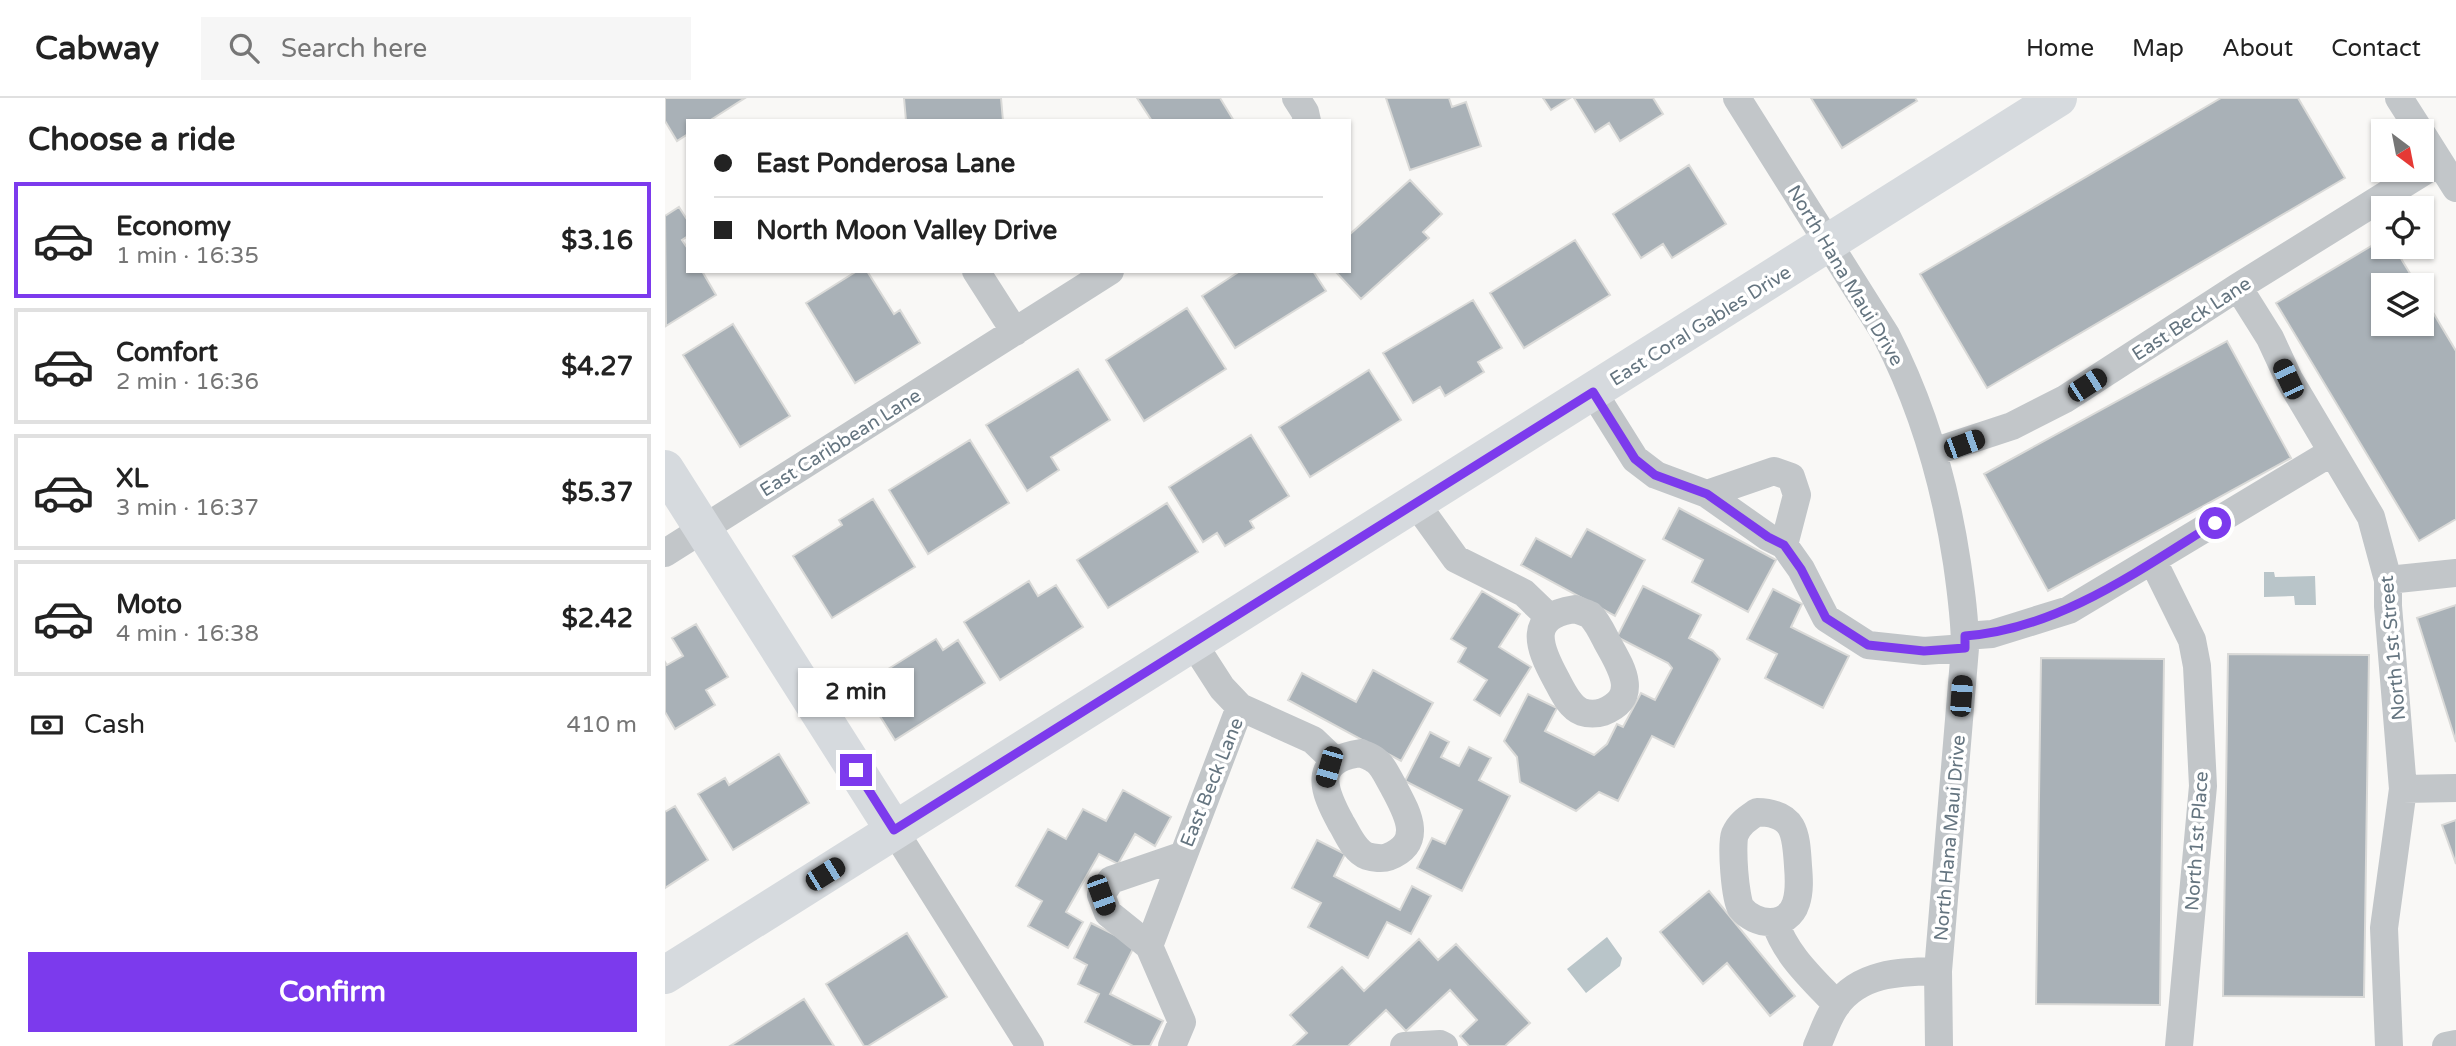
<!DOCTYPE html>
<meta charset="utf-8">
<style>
body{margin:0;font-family:"Varela Round",sans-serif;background:#f6f6f6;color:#222;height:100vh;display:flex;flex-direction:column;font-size:26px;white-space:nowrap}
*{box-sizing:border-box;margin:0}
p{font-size:23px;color:#767676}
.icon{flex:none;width:38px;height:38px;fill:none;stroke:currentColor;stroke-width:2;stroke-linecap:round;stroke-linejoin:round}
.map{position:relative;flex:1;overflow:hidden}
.details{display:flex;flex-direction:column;background:#fff;width:665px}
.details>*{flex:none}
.banner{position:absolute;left:21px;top:21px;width:665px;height:154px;border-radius:0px;box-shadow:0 2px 5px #0004;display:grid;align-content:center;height:154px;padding:0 28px;background:#fff}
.needle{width:46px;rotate:148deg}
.fabs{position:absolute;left:1706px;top:21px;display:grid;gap:14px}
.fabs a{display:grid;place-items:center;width:63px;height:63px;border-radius:0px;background:#fff;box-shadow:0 2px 5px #0004;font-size:35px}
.end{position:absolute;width:32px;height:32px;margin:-16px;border:9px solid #7c3aed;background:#fff;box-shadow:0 0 0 4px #fff}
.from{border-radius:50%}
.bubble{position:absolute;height:49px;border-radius:0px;background:#fff;box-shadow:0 2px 5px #0004;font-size:23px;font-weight:700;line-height:49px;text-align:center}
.car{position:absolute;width:21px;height:42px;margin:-21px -10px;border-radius:9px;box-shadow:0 0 5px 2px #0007;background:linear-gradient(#222 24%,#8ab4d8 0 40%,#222 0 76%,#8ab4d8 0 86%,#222 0)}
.banner b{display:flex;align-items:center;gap:24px;height:66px;font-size:26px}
.banner b+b{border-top:2px solid #e0e0e0}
.banner i{width:18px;height:18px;background:#222}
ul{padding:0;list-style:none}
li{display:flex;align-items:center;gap:21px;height:116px;margin:0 14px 10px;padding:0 14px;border:4px solid #e0e0e0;border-radius:0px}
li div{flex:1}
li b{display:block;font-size:26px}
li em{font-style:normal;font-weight:700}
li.selected{border-color:#7c3aed}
li>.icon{width:63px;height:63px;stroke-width:1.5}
h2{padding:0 28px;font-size:32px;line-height:84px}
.pay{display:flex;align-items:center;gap:18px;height:77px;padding:0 28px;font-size:26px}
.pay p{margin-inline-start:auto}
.cta{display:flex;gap:14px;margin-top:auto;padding:14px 28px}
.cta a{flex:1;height:80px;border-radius:0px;background:#7c3aed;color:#fff;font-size:28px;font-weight:700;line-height:80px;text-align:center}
header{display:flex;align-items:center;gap:42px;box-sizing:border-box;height:98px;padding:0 35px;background:#fff;border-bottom:2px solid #e0e0e0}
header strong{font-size:33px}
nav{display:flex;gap:38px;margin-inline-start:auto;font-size:24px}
.search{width:490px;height:63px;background:#f6f6f6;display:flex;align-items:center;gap:18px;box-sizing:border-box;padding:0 24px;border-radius:0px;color:#767676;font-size:26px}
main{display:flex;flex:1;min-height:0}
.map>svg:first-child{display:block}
.water{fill:#b9c5c9}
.building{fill:#a9b1b7;stroke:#dadad8;stroke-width:2}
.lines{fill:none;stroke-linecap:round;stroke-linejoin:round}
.street{stroke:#c2c6c9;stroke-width:28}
.secondary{stroke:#d6dade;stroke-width:38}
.route{stroke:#7c3aed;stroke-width:9}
.labels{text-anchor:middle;stroke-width:7;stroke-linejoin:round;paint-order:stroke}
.street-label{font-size:19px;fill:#657580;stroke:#fff}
</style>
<header>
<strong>Cabway</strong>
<div class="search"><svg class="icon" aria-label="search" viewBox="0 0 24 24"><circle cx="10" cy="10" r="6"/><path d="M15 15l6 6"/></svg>Search here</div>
<nav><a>Home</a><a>Map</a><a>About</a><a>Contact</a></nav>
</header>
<main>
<section class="details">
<h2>Choose a ride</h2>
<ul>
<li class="selected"><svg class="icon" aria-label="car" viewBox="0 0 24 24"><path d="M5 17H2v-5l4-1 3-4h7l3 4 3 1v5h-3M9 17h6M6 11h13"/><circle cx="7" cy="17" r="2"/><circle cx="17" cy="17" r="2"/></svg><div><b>Economy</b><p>1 min · 16:35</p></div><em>$3.16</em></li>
<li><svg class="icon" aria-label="car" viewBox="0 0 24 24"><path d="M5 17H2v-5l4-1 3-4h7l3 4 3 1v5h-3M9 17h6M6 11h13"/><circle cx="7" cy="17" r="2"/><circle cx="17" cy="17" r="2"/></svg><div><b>Comfort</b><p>2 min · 16:36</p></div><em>$4.27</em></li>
<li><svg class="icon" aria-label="car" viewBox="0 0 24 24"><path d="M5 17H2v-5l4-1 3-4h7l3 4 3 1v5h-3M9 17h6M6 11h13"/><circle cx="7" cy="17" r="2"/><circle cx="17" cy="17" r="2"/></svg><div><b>XL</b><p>3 min · 16:37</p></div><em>$5.37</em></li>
<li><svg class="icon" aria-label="car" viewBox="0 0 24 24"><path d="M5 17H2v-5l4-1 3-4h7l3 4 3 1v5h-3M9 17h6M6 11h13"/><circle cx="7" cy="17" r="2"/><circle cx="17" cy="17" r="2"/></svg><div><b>Moto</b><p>4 min · 16:38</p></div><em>$2.42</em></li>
</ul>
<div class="pay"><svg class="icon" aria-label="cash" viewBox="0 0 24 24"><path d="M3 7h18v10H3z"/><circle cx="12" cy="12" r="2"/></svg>Cash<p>410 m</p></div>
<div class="cta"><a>Confirm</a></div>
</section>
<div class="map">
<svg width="1791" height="948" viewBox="0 0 1791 948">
<rect width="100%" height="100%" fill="#f9f8f6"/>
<path class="water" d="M1599 474H1609L1610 479 1650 478 1651 507H1630L1629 498 1599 499Z
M942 839 957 860 955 868 921 895 902 871Z"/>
<path class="building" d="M0 0H80L44 23H23V36L12 43 0 23Z
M239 0H336L338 23H241Z
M472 0H555L569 23H487Z
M721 0H784L787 9 801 4 816 48 745 72Z
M878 0H905L886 12Z
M909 0H988L998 16 955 43 944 25 930 34Z
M1146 0H1250L1252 3 1177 50Z
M1556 0H1633L1680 80 1322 290 1255 176Z
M1024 67 1061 126 1007 160 998 146 976 160 948 116Z
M745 82 777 116 758 134 764 140 696 201 670 173H684V137Z
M14 109 23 123V138L17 142 23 151V173H37L51 197 1 228 0 118Z
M1718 141V149H1729L1752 187H1718V226H1757V196L1791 253V421L1754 443 1611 205Z
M910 142 945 197 859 250 825 195Z
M192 173H202L229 216 235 212 255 245 190 285 141 205Z
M575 173H648L661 193 570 250 537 198Z
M808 202 837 250 813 264 819 274 780 298 775 289 748 305 718 255Z
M522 210 561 271 479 323 441 262Z
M68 226 125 318 75 349 18 257Z
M1562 243 1626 360 1383 493 1319 376Z
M413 271 445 322 386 359 394 372 362 393 321 327Z
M704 272 736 322 645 379 614 329Z
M586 337 624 398 585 423 589 430 560 448 552 435 538 444 504 389Z
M305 342 344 405 263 456 224 392Z
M208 401 250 469 167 520 128 458 177 427 174 422Z
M502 405 533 454 443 510 412 462Z
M1014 410 1111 462 1083 514 1027 484 1038 462 998 441Z
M922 431 980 462 950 518 856 467 871 440 906 459Z
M364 483 373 498 391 487 418 529 335 582 299 524Z
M978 488 1036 517 1024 540 1048 553 1055 561 1009 649 987 638 953 703 934 694 911 713 855 684 852 659 839 643 863 596 892 610 880 633 929 657 942 646 952 626 958 629 976 595 990 602 1007 570 1003 565 952 539Z
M1108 491 1137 506 1126 529 1184 558 1158 610 1100 580 1112 556 1082 541Z
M817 493 855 516 834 549 866 569 835 618 809 602 822 582 793 564 801 550 786 541Z
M1791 507V644L1752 520Z
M31 526 63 579 41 592 50 607 10 631 0 614V564L2 567 18 558 7 540Z
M271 541 278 552 293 542 320 585 230 642 196 588Z
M1563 556 1704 557 1699 899 1558 898Z
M1376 560 1499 561 1495 907 1371 906Z
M708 572 768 605 736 663 623 602 637 575 691 604Z
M765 634 784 644 776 659 794 668 804 649 826 660 814 682 845 698 797 793 752 770 767 740 780 746 797 712 740 683Z
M114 656 144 705 68 752 33 696 60 680 64 687Z
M458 692 506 719 490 748 470 736 453 766 434 756 401 814 418 824 403 850 363 828 377 803 351 788 383 731 401 741 418 711 441 723Z
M10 708 43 762 0 790V714Z
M1791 722V766L1777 727Z
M652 742 680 756 669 778 735 812 747 788 766 798 746 836 722 824 703 860 643 829 656 805 627 790Z
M1044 793 1130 898 1105 918 1062 865 1038 886 995 834Z
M426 825 470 847 445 896 498 923 485 948H468L420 924 434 896 413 886 422 867 409 860Z
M242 835 282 899 203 948H199L161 886Z
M754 841 773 862 791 846 865 925 840 948H804L795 938 812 922 785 892 741 933 721 912 683 948H628L642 935 625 917 677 869 699 893Z
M139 901 169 948H65Z"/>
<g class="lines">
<path class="street" d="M631 0 640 14 642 23
M1072 0 1221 237C1258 309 1280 385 1292 465 1296 493 1300 521 1300 550L1273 873 1274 948
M1734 0 1755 33
M1757 36 1791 90
M311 173 350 234
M1573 189 1605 240 1624 281 1706 419 1723 482V508L1738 691 1719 830 1724 948
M928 294 970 361 991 377 1042 396 1103 439 1119 447 1136 471 1161 520 1203 547 1259 553 1300 550
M1268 354 1347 328 1400 301 1573 189 1774 64
M1042 396 1109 373 1126 379 1132 397 1119 447
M750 404 791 461 859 495 884 519
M0 455 445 173
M1488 463 1527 542 1532 568 1538 688 1514 948
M1723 482 1791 475
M910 511C915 513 921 515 925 517 932 523 938 536 942 544 956 569 976 599 938 614 932 616 923 616 917 614 904 609 897 592 891 581 873 548 862 518 910 511Z
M1300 538 1327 536 1404 512 1667 354
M528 545 557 590 575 609 648 642 670 663
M696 655C700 657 706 659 710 662 718 667 723 680 728 688 741 713 761 744 723 759 718 761 708 760 702 758 689 753 683 736 676 725 658 692 646 662 696 655Z
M1738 691 1791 690
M1092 714C1130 715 1131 735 1133 768 1134 780 1135 793 1131 805 1123 831 1090 828 1076 810 1070 801 1066 746 1070 736 1075 725 1082 721 1092 714Z
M229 732 365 948
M1110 824C1121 858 1148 881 1172 907
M484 848 443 815 436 797 446 782 516 758
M507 948 517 924 484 848 575 609
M739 948 775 946 779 948
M1152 948C1158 935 1163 919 1171 908 1195 874 1236 874 1273 873
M1781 948 1791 946"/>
<path class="secondary" d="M0 371 229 732
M0 877 1393 0"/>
</g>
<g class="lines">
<path class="route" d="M191 672 229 732 928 294 970 361 990 377 1042 396 1103 439 1119 447 1136 471 1161 520 1203 547 1259 553 1300 550V538C1393 531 1473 473 1550 425"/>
</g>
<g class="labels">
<g class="street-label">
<text transform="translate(1181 177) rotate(59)" y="7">North Hana Maui Drive</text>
<text transform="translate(1526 220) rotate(-33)" y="7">East Beck Lane</text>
<text transform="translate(1035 227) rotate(-32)" y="7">East Coral Gables Drive</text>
<text transform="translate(175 344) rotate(-32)" y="7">East Caribbean Lane</text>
<text transform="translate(1727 550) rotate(-95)" y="7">North 1st Street</text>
<text transform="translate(546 684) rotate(-68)" y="7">East Beck Lane</text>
<text transform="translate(1284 740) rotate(-85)" y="7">North Hana Maui Drive</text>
<text transform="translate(1531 743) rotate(-86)" y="7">North 1st Place</text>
</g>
</g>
</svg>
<div class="fabs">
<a><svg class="needle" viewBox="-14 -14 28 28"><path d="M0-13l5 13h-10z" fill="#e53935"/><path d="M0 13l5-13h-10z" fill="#767676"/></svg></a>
<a><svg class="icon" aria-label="locate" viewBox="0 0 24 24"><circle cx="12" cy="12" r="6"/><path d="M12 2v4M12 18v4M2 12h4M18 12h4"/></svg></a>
<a><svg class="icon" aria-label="layers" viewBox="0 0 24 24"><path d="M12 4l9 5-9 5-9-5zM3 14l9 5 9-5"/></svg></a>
</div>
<i class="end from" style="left:1550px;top:425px"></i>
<i class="end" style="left:191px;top:672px"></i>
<div class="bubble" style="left:133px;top:570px;width:116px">2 min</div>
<i class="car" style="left:1623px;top:281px;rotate:335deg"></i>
<i class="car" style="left:1422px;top:287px;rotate:57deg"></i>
<i class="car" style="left:1299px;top:346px;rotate:70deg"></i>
<i class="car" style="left:1296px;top:598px;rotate:4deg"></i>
<i class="car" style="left:664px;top:669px;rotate:196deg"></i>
<i class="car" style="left:160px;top:776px;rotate:58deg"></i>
<i class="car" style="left:436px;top:797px;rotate:160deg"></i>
<div class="banner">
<b><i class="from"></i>East Ponderosa Lane</b>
<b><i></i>North Moon Valley Drive</b>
</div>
</div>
</main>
